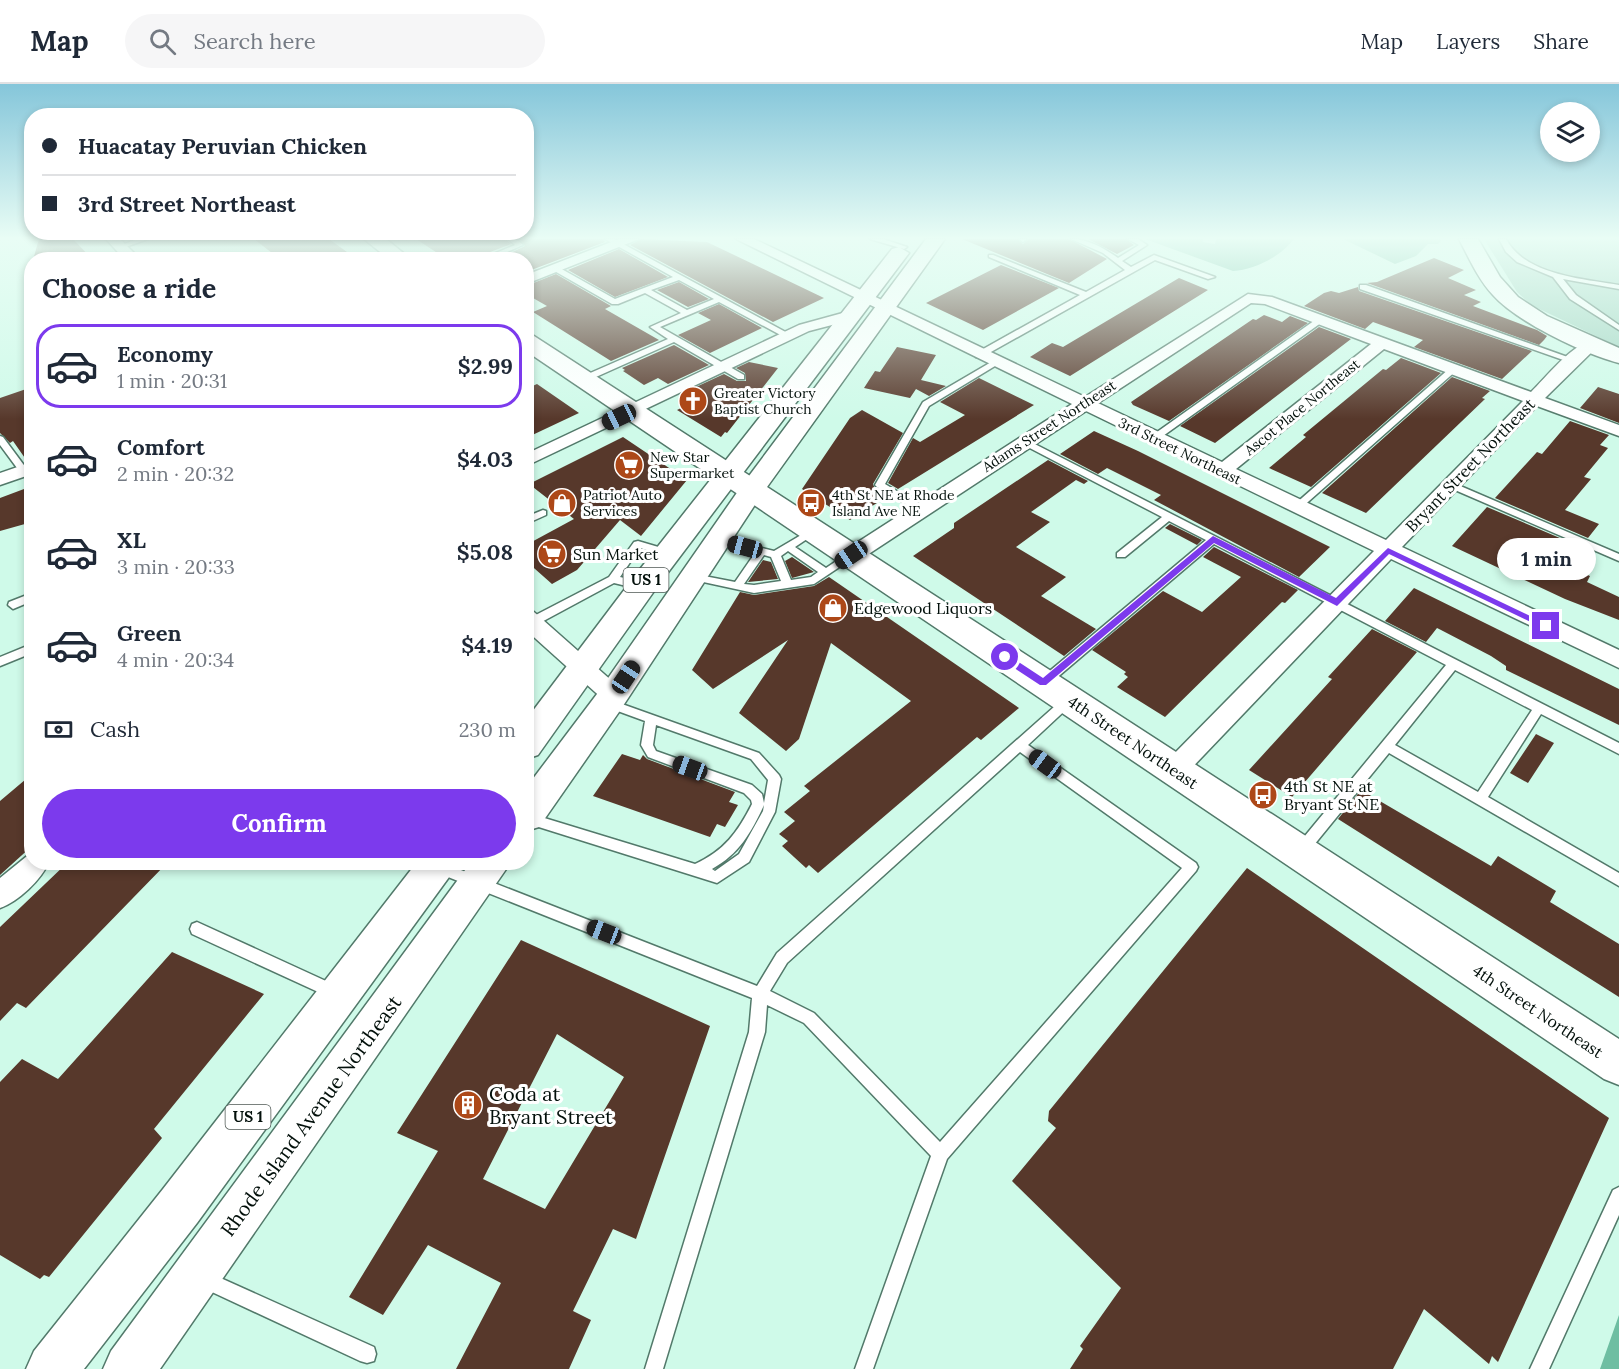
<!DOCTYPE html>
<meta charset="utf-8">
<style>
body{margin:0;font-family:Lora,serif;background:#f6f6f7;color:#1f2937;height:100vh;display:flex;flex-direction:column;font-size:22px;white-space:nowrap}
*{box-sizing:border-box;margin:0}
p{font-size:20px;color:#747a83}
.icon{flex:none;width:33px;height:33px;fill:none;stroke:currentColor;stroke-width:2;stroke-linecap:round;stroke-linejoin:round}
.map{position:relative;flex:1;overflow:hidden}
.side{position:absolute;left:24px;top:168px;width:510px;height:618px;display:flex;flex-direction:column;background:#fff;border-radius:24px;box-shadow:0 3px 9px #0003}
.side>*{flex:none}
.hud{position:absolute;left:24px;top:24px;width:510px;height:132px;border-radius:24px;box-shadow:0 3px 9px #0003;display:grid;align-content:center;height:132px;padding:0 18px;background:#fff}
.controls{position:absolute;left:1540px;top:18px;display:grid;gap:12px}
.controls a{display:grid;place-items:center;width:60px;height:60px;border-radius:50%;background:#fff;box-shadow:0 3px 9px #0003;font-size:30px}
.end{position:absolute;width:27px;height:27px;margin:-14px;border:8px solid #7c3aed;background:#fff;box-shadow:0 0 0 3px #fff}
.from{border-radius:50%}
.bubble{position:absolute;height:42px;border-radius:21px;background:#fff;box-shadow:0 3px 9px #0003;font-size:20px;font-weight:700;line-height:42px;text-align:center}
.car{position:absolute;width:18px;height:36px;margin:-18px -9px;border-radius:8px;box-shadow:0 0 4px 2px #0007;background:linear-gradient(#222 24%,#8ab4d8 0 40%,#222 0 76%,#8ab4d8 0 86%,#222 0)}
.hud b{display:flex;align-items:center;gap:21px;height:57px;font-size:22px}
.hud b+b{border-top:2px solid #e0e1e3}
.hud i{width:15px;height:15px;background:#1f2937}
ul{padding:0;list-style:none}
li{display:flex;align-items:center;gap:18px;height:84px;margin:0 12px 9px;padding:0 6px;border:3px solid transparent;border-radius:24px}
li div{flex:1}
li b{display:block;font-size:22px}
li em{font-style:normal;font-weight:700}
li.on{border-color:#7c3aed}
li>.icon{width:54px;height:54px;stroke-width:1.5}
h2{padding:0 18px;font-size:27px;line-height:72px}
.pay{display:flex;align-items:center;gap:15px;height:66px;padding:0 18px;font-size:22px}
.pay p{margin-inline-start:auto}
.action{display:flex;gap:12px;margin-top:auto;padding:12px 18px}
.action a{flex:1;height:69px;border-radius:36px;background:#7c3aed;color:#fff;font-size:24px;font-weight:700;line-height:69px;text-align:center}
header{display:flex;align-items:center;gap:36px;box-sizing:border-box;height:84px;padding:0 30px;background:#fff;border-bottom:2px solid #e0e1e3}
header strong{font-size:28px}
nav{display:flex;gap:33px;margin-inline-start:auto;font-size:21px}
.search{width:420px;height:54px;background:#f6f6f7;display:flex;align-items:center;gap:15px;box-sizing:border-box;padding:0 21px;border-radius:33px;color:#747a83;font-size:22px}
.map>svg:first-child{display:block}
.green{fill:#a4d6c3}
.forest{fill:#6ebea2}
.building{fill:#57382b;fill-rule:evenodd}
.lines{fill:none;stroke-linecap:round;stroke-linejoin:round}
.lane-casing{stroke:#52796a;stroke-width:3}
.street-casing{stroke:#52796a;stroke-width:3}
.secondary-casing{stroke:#52796a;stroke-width:3}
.primary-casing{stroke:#52796a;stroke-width:3}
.lane{fill:#fff;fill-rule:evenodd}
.street{fill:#fff;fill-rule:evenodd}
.secondary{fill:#fff;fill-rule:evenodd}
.primary{fill:#fff;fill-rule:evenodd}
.route{fill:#7c3aed}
.labels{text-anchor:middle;stroke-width:6;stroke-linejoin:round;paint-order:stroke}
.far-poi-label{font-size:14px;fill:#03100b;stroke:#fff;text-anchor:start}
.far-street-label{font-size:14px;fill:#03100b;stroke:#fff}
.shield{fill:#fff;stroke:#4f5854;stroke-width:1.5}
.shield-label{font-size:15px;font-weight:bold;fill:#03100b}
.street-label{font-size:16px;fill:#03100b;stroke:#fff}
.poi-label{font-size:16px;fill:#03100b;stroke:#fff;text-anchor:start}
.near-poi-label{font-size:20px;fill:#03100b;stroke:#fff;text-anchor:start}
.near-street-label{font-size:20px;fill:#03100b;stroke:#fff}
</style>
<header>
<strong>Map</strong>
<div class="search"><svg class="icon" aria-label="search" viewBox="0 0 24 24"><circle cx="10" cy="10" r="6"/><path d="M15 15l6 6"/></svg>Search here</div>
<nav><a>Map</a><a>Layers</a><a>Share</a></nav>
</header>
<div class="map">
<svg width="1619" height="1285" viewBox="0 0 1619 1285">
<rect width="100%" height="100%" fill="#cffae9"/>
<path class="green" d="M1484 155H1619V263L1531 221 1517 208Z"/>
<path class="forest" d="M1145 155H1203V158L1215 160 1216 155H1294C1281 172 1255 186 1233 187Z
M1343 155H1440L1441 157 1438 160H1428L1416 172 1395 180Z
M1619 1231V1285H1600Z"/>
<path class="building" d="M39 155H73L93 176H33Z
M254 155H329L358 176H281Z
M416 155H506L511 160 469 176H448Z
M520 155H603L605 158 526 188V176H507L502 173 525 162Z
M641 155 707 158 824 214 773 238 630 161Z
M962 155H1018L1023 160 1029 155H1069L1107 175 1069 199Z
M1088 155H1126L1134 161 1117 170Z
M619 165 668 193 615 213 568 186Z
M1434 174 1464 186 1448 194 1476 206 1464 211 1481 218 1473 222 1537 246 1547 252 1544 256 1539 261 1367 199 1377 198Z
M1001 181 1059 204 983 246 926 219Z
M556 190 611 222 605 225 659 256 611 277 533 228 547 222 526 210V202Z
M1179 194 1208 206 1070 292 1030 273 1052 259 1063 263Z
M679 198 709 215 688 223 657 206Z
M1358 203 1359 207 1532 267 1502 295 1414 263 1423 256 1373 238 1365 245 1304 222 1324 209 1331 207 1339 209Z
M719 220 762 244 710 269 678 251 711 236 698 229Z
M1264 231 1282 238 1290 232 1308 239 1169 337 1133 321 1131 318 1181 284 1253 235 1256 236Z
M1319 243 1351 255 1215 359 1180 342Z
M674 261 709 281 668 300 658 294 644 301 623 287 625 286 622 284Z
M897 263 936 271 921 296 946 302 929 312 916 305 910 314 864 304 875 287 880 288Z
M1401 274 1441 289 1311 403 1269 384 1306 353 1303 351 1383 285 1386 286Z
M749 278 778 284 727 349 725 348 721 353 677 326 695 317 683 309 724 290 737 297H746L745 289 736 284Z
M1452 293 1490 307 1482 314 1485 315 1366 429 1322 409Z
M979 294 1034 321 898 405 888 399 913 354 920 358 965 331 940 318Z
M537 300 579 329 526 354V305Z
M32 303V376L27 377 13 357 10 359 0 349V314Z
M1598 303 1619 310V339L1580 324Z
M862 326 903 349 873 400 875 405 888 412 850 436 802 405 850 334Z
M1570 337 1609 351 1600 361 1608 364 1584 393 1591 395 1565 426 1599 440 1588 454 1495 414 1537 368 1542 370Z
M1094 347 1138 367 1330 463 1299 493 1154 416 1161 411 1107 384 1098 390 1060 370Z
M623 353 687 396 641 452 620 436 577 486 552 500 526 477V461L574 435 529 400Z
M1048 376 1088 397 1084 400 1076 396 1031 428 1050 438 1016 463 1066 493 1041 512 1096 545 1064 572 913 472 954 444V439Z
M32 402V438L0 447V414Z
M1487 423 1581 463 1567 482 1590 492 1587 498 1619 513V536L1565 515 1452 462Z
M1170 440 1202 456 1197 461 1165 444Z
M1214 463 1298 506 1285 519 1282 518 1165 633 1117 603 1128 593 1124 590 1126 588 1092 566 1163 507 1202 528 1241 493 1203 473Z
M792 473 814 488 792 494 785 477Z
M763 476 771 478 778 495 748 498Z
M829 493 1019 624 981 656 977 653 818 789 809 781 806 784 782 762 788 757 779 750 795 737 784 728 810 707 804 702 911 617 831 559 799 655 786 667 739 629 788 556 713 605 692 586 740 508 754 511 814 502Z
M1414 504 1619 605V641L1506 586V582L1491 572 1441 546 1437 544 1426 558 1385 537Z
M1372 545 1417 568 1292 713 1249 686 1332 595 1328 593Z
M1536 650 1554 659 1528 699 1510 689Z
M622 670 640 676 643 671 647 675 735 708 729 718 738 721 725 743 717 740 710 753 593 712Z
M32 690V762L0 791V717Z
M1361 706 1491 782 1498 772 1556 807 1550 818 1619 860V913L1338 735Z
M68 778H168L26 924 17 919 0 937V843Z
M1247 784 1609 1034 1498 1278 1492 1272 1489 1280 1424 1225 1393 1285H1070L1083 1265 1080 1262 1121 1204 1012 1097 1056 1044 1048 1037 1049 1027Z
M521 856 710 942 636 1155 613 1145 573 1227 591 1236 569 1285H456L501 1199 428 1161 383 1231 349 1213 438 1067 397 1049ZM557 950 624 993 545 1125 483 1095Z
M172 868 264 910 154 1045 162 1054 49 1193 44 1191 40 1195 0 1171V998L22 975 58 995Z"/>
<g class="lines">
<g class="lane-casing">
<path id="lane" d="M137 155H148L120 165 117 163Z
M508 155H516L523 161 489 176H479L515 161Z
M605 155H614L793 252 786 254 719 218 660 243 744 291V295H738L674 258 587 297H581V293L668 255 650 243 681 229 645 209 618 220H612L551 185 558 183 615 215 673 193ZM679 196 714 215 687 226 651 206Z
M870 155H883L907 163 904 165Z
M1027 155 1023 158 1020 156V155Z
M1071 155C1088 155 1104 164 1118 174L1139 161 1128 155H1138L1147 161 1122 177 1131 183 1154 171 1215 193 1208 195 1155 176 982 273H976V269L1080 211 989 173V171H993L1086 208 1125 186 1103 169Z
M1499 155H1506C1525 191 1582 195 1619 201V205L1563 195 1576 211 1619 241V246L1570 215 1553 193 1517 178 1506 168Z
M259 171H263L268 176H261Z
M1360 201H1366L1576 276 1569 278 1360 205Z
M1318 234 1325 236 1156 357H1150V353Z
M993 277 1000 279 929 322 885 400 925 424V428H919L877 403 875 401 923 318Z
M1450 284 1457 286 1300 425H1294V421Z
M0 352 3 353 26 384V388H20L0 361Z
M1025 355 1619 659V670L1541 630 1488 713 1619 789V802L1389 669 1305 772 1300 774 1295 772 1293 768 1295 764 1446 581 1214 460 1047 602H1039L1037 599 1039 596 1206 456 1169 437 1125 473H1117V469L1162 433 1022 360 1021 358ZM1455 586 1532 626 1478 708 1395 661Z
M1451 398 1619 470V477L1448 403 1446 401Z
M543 426 546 427V431L526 440V433Z
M813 444 816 445V449L795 463 826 484 847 470H855L856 472 814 500 754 509 694 496 689 493 694 490 735 498 755 469 715 458V454L719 453 774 467ZM788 467 818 488 811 493 791 496 781 472ZM764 471 771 473 781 497 754 501 744 500Z
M638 457 672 467 673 469 668 472 640 464 620 493 647 499 648 502 647 505 643 506 614 499 536 541H528L527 538 528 535 609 493 634 458Z
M32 509V517L13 525 8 521 9 518Z
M32 560V569L0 582V573Z
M1068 613 1072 614 1074 617 1072 620 1028 661 1196 779 1198 783 1196 787 947 1075 873 1285H855L931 1072 804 939 767 921 765 948 663 1285H645L749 948 752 914 433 787 431 783 433 779H443L757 902 777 869 1064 614ZM1020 668 1182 784 940 1058 814 929 770 907 787 879Z
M608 615 759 669 779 691 781 695 775 728 749 778 717 799 526 739 528 729 695 780C724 767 738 748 752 720L751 716 744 709 648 673 641 661 645 637 604 622 602 619 604 616ZM656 641 751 675 768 696 764 719 762 710 752 701 656 667 653 661ZM764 721 763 727 739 770 715 787 712 785C739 770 751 749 764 721Z
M197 838 339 903 341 908 339 913 334 915 329 913 192 850 190 845 192 840Z
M1619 1103V1131L1549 1285H1530L1613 1106Z
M205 1187 374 1263 376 1270 374 1277 367 1279 360 1277 199 1202 196 1196 199 1190Z"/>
</g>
<g class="street-casing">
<path id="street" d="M106 155H120L141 176H125Z
M619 155H639L526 200V191Z
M736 155H754L1085 313 1248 210 1272 213 1531 308C1545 295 1578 252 1598 257L1600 260 1545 314 1619 341V352L1537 322 1402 463 1619 566V584L1391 475 1183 693 1174 696 1165 693 1162 686 1165 679 1374 467 1086 327 858 477H844L841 472 844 467 1072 320ZM1251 219 1265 220 1371 260 1222 378 1098 319ZM1384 265 1523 317 1386 456 1236 385Z
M850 227 858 232 855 235 809 247 526 382V370L799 241Z
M32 378V390L0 401V389Z
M526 526 534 528 621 605 625 611 621 617 613 620 605 617 526 546Z
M32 768V778H49C41 796 18 818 0 824V794Z"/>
</g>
<g class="secondary-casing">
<path id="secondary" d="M364 155H386L412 176H390Z
M1459 155H1478L1500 193 1518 213 1547 232 1619 264V279C1584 270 1517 238 1493 211 1478 195 1469 174 1459 155Z
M526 251 534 252 1619 955V1001L1604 995 526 267Z"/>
</g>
<g class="primary-casing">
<path id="primary" d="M926 155H945L762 410 619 628 539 743 526 747V704L597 610 743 400Z
M899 163 909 169 906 173 657 503 538 671 526 675V636L637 489 892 165Z
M417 778H457L452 789 197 1139 84 1285H26L34 1267 163 1105Z
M471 778H511L160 1285H103L111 1267Z"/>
</g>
<use href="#lane" class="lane"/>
<use href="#street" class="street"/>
<use href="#secondary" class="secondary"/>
<use href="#primary" class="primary"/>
</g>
<linearGradient id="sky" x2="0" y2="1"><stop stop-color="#85c6da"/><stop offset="0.46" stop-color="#e9fdf5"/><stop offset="1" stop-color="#e9fdf5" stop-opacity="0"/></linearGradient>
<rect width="1619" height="335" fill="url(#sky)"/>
<path class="route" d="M1213 452 1336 514 1388 464 1551 542 1543 544 1389 470 1337 522 1214 459 1046 601H1040L1002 576V571H1008L1043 594Z"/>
<defs>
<g id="church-disc" transform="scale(1.5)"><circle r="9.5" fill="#ad4818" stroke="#fff"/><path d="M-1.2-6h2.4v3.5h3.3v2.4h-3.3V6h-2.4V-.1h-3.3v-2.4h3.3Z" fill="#fff"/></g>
<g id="supermarket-disc" transform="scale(1.5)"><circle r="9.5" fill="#ad4818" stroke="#fff"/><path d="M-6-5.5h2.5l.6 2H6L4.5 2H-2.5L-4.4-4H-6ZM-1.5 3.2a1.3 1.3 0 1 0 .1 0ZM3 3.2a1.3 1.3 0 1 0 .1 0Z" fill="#fff"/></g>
<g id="shop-disc" transform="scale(1.5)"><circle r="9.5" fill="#ad4818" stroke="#fff"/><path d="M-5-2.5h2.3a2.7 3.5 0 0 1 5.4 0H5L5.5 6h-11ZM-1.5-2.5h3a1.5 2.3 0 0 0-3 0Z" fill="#fff"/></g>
<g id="bus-disc" transform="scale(1.5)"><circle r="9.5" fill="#ad4818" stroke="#fff"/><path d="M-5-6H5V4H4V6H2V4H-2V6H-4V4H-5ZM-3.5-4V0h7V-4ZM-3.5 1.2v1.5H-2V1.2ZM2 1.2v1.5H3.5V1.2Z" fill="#fff"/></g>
<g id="building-disc" transform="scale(1.5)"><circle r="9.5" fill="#ad4818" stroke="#fff"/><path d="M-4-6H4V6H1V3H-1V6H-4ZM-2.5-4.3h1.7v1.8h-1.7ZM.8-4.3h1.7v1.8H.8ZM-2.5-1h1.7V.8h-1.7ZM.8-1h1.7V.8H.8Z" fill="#fff"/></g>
</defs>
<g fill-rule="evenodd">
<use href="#church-disc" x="693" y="317"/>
<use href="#supermarket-disc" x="629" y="381"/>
<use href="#shop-disc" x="562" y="419"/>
<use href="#bus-disc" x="811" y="419"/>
<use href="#supermarket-disc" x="552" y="470"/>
<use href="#shop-disc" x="833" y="524"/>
<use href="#bus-disc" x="1263" y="711"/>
<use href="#building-disc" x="468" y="1021"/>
</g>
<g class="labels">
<g class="far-poi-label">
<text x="714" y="314">Greater Victory<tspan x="714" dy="16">Baptist Church</tspan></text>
<text x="650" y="378">New Star<tspan x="650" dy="16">Supermarket</tspan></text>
<text x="583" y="416">Patriot Auto<tspan x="583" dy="16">Services</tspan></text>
<text x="832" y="416">4th St NE at Rhode<tspan x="832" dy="16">Island Ave NE</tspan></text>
</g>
<g class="far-street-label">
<text transform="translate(1302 323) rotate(-39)" y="5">Ascot Place Northeast</text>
<text transform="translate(1049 342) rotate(-33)" y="5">Adams Street Northeast</text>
<text transform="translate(1180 367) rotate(26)" y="5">3rd Street Northeast</text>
</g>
<g class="shield">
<rect x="623.5" y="484" width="45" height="24" rx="4.5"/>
<rect x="225.5" y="1021" width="45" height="24" rx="4.5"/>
</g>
<g class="shield-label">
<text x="646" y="501">US 1</text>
<text x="248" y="1038">US 1</text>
</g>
<g class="street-label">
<text transform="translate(1470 381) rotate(-46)" y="6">Bryant Street Northeast</text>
<text transform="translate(1133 658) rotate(34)" y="6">4th Street Northeast</text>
<text transform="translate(1538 927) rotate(34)" y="6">4th Street Northeast</text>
</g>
<g class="poi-label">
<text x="573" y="476">Sun Market</text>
<text x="854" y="530">Edgewood Liquors</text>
<text x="1284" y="708">4th St NE at<tspan x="1284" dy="18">Bryant St NE</tspan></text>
</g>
<g class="near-poi-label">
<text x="489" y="1017">Coda at<tspan x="489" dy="23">Bryant Street</tspan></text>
</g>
<g class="near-street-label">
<text transform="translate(311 1032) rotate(-54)" y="7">Rhode Island Avenue Northeast</text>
</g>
</g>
</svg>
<div class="controls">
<a><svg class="icon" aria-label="layers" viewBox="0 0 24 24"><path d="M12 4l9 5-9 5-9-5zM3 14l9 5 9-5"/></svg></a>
</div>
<i class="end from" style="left:1005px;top:573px"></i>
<i class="end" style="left:1546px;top:542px"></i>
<div class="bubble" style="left:1497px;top:454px;width:99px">1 min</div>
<i class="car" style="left:619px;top:333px;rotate:245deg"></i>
<i class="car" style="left:745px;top:463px;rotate:285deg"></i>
<i class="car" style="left:851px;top:471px;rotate:236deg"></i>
<i class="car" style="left:626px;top:593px;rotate:34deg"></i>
<i class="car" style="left:1045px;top:680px;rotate:306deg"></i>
<i class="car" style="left:690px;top:684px;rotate:290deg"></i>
<i class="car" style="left:604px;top:848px;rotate:291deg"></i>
<div class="hud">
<b><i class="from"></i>Huacatay Peruvian Chicken</b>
<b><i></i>3rd Street Northeast</b>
</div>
<section class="side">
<h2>Choose a ride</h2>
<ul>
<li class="on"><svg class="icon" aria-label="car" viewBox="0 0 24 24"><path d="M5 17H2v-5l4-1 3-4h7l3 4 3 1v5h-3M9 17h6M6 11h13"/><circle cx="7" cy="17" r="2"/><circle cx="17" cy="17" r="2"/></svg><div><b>Economy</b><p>1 min · 20:31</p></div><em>$2.99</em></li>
<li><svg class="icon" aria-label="car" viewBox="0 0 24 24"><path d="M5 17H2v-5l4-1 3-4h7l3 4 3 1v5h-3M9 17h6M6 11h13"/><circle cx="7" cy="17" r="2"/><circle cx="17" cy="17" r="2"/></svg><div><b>Comfort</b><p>2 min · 20:32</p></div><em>$4.03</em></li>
<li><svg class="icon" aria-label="car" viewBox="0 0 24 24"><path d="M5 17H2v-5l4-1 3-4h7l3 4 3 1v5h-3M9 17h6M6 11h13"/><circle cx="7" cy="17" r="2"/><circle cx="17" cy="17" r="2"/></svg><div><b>XL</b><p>3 min · 20:33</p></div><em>$5.08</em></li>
<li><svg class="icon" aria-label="car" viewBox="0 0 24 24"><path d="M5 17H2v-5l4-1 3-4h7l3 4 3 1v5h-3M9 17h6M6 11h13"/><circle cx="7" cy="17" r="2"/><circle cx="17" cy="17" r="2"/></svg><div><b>Green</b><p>4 min · 20:34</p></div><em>$4.19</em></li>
</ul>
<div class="pay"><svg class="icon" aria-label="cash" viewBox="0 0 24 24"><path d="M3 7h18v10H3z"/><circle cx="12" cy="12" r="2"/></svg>Cash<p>230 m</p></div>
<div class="action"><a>Confirm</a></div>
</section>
</div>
